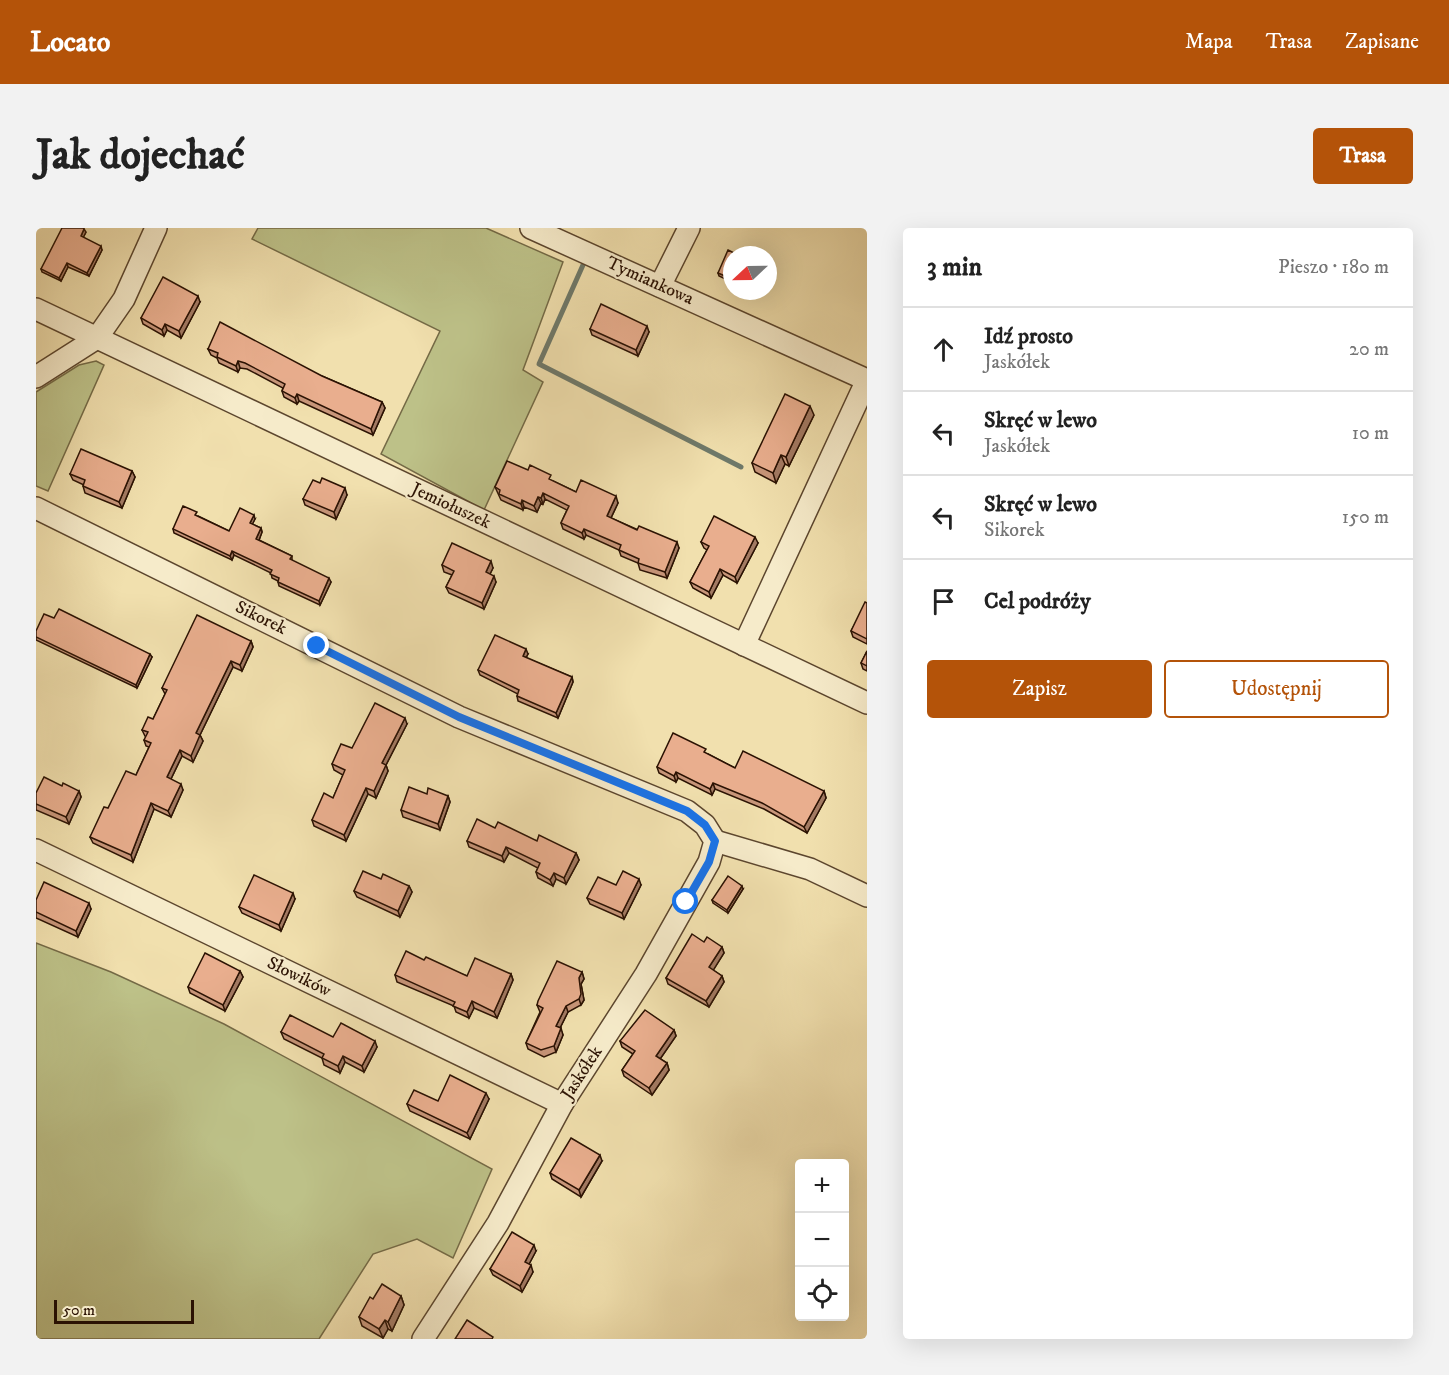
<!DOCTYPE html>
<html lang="pl">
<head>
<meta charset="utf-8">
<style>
	:root { --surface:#fff; --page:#f2f2f2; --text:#222; --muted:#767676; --line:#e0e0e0; --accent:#b45309 }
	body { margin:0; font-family:"IM FELL DW Pica",serif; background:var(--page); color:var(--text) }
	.controls { position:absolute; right:18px; bottom:18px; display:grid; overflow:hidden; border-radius:6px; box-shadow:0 6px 24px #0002 }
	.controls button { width:54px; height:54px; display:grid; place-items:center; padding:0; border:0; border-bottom:2px solid var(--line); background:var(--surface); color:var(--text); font:30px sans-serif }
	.compass { position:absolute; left:687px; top:18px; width:54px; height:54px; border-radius:50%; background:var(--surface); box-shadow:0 6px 24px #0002; rotate:248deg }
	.scale { position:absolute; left:18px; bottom:15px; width:140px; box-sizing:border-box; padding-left:6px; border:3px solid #2b1203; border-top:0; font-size:16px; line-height:21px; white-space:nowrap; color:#2b1203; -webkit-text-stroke:4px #f6ebca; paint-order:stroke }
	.stop { position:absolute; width:18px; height:18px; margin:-14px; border:4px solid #1a73e8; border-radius:50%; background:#fff }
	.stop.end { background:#1a73e8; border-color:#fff; box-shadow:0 2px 6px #0008 }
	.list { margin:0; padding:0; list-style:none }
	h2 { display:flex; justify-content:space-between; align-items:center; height:78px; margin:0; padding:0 24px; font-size:26px }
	h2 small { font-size:20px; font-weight:400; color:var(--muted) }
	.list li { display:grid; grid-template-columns:39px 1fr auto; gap:18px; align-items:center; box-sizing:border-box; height:84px; padding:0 24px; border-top:2px solid var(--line) }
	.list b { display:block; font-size:22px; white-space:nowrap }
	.list p { margin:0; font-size:20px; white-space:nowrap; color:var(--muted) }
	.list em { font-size:20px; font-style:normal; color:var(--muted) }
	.actions { display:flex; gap:12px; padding:18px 24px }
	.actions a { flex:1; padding:14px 0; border:2px solid var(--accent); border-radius:6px; text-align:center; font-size:21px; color:var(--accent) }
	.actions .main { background:var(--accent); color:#fff }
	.icon { flex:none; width:33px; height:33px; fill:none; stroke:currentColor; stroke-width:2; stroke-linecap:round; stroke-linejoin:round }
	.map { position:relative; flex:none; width:831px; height:1111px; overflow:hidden; border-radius:6px }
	header { display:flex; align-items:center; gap:36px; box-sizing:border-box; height:84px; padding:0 30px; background:var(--accent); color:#fff }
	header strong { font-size:28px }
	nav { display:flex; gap:33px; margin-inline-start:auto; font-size:21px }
	.intro { display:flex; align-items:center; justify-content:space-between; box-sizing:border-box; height:144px; padding:0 36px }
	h1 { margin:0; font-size:42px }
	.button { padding:15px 27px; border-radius:6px; background:var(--accent); color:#fff; font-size:21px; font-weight:700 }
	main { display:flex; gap:36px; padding:0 36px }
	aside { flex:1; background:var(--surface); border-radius:6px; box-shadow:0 6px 24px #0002 }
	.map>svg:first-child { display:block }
</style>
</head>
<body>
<header>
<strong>Locato</strong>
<nav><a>Mapa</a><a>Trasa</a><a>Zapisane</a></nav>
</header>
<div class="intro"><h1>Jak dojechać</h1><a class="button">Trasa</a></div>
<main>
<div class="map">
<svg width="831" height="1111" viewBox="0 0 831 1111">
	<rect width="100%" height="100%" fill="#f1e0ae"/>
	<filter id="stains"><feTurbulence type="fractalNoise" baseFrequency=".00333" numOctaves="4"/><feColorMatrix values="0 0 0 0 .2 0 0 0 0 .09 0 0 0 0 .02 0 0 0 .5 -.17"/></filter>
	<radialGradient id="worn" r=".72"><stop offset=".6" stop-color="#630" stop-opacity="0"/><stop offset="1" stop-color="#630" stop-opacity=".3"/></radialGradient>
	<!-- green -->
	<g fill="#bdc188" stroke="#746a46" stroke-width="1.5">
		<path d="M222 0H450L527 34 487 142 507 154 448 282 345 226 404 103 216 11Z"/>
		<path d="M60 133 68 137 12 263 0 258V164L43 137Z"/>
		<path d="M0 715 75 744 188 796 456 941 417 1030 381 1011 337 1026 283 1111H0Z"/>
	</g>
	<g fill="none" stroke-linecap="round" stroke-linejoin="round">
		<!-- stream -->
		<path stroke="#6e796a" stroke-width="5" d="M547 37 503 136 705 239"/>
		<!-- street casing -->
		<g stroke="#5c462e" stroke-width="24">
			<g id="street">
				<path d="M495 0 831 152"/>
				<path d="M624 58 653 0"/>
				<path d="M0 81 831 475"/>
				<path d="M0 149 61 110 88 71 120 0"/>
				<path d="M0 280 423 489 651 583 669 597 679 613 673 634 610 746 526 876 462 995 387 1111"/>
				<path d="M708 417 831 152"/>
				<path d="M679 613 774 641 831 668"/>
				<path d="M0 622 526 876"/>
			</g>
		</g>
		<!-- street -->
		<use href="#street" stroke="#f6ebca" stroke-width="21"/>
	</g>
	<!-- wall -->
	<g fill="#c8967a" stroke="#2b1203" stroke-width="1.5">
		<path d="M50 4 47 9 66 22 53 48 32 39 25 53 6 44 5 41Z"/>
		<path d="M696 27V54L683 48 682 45Z"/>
		<path d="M164 74 145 110 131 102 128 108 107 96 105 90Z"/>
		<path d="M554 101 613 104 602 128 556 107Z"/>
		<path d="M172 121 286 148 346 174 349 180 337 207 263 173 261 176 248 169 246 163 247 160 211 141 204 140 202 144 183 135 181 130 175 127Z"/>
		<path d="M778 187 753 238 749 236 740 255 719 244 716 235Z"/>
		<path d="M96 243 99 249 86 280 49 265 47 258 48 257 37 252 34 246Z"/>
		<path d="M517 253 540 264 582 275 575 290 643 320 631 350 604 342 602 335 585 328 583 322 550 307 548 311 527 301 525 295 531 282 509 271 507 276 505 275 501 284 488 279 487 282 465 272 459 259Z"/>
		<path d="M311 267 300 291 269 277 267 271Z"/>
		<path d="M162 288 193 303 219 291 216 296 225 300 226 304 223 312 256 328V333L295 354 284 377 243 358 242 354V353L236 350 235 345 198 327 196 332 138 305 137 301Z"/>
		<path d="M665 314 722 315 701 355 687 347 675 370 657 360 654 354 671 322 668 320Z"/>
		<path d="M406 337 457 340 454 346 460 354 448 381 413 365 410 359 416 347 408 344Z"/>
		<path d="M831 375V416L817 409 815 403Z"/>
		<path d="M18 390 116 429 101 460 0 412V403Z"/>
		<path d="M215 413 217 419 206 443 197 439 164 507 167 513 157 534 146 528 135 551 147 562 135 589 118 581 97 634 57 615 54 609 72 580 100 547 113 519 110 518 108 512 110 509 109 508 106 502 117 491 129 466 126 460Z"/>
		<path d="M831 423V443L827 441 825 435Z"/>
		<path d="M492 426 490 430 536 449 537 454 522 490 482 473 481 468 482 466 444 447 442 442Z"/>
		<path d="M371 496 350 537 352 543 340 570 332 566 310 613 278 598 276 592 297 570 307 547 298 542 296 536 316 520Z"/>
		<path d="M672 526 699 540 788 563 790 570 771 605 728 581 679 561 676 567 642 550 640 554 623 545 621 539Z"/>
		<path d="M43 563 45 569 33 596 0 582V565Z"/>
		<path d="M391 566 412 568 414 574 404 602 367 589 365 582Z"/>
		<path d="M459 600 540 625 543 632 530 656 520 651 517 658 502 650 500 644 502 640 473 625 468 634 433 619 431 613Z"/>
		<path d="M345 651 373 658 376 664 364 689 321 669 318 663Z"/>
		<path d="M580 657H605L588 691 554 676 551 670Z"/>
		<path d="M707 661 692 685 677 675 676 672Z"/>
		<path d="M259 671 245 703 206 685 203 679Z"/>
		<path d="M0 672 55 681 42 709 0 690Z"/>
		<path d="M668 714 686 719 688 725 677 742 686 748 688 754 673 779 632 756 630 750Z"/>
		<path d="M388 732 431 748 475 746 477 752 461 790 438 780 433 790 420 784 418 778 361 754 359 747Z"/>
		<path d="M204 743 207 749 189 783 154 765 152 759Z"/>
		<path d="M546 744 548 751 545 756 548 772 545 777 532 784 524 800 527 807 520 824 508 829 492 821 490 815 504 784 501 777Z"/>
		<path d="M638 802 640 808 624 831 631 835 633 842 616 867 588 848 586 842 597 826 586 819 584 813Z"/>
		<path d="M245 804 297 809 341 819 328 844 309 834 304 845 288 837 286 830 248 811Z"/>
		<path d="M453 871 434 911 374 883 371 876 402 873Z"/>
		<path d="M566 933 545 969 516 951 514 945Z"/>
		<path d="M500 1023 493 1036 497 1044 486 1064 457 1047 454 1041Z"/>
		<path d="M365 1068 368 1077 356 1103 352 1101 347 1110 326 1098 323 1089 337 1071Z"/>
	</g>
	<!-- shaded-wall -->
	<g fill="#a37a63" stroke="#2b1203" stroke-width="1.5">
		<path d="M48 1 50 4 46 12 45 8Z"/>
		<path d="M65 18 66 22 53 48 51 45Z"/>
		<path d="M31 35 32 39 25 53 23 50Z"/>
		<path d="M162 68 164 74 145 110 143 103Z"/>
		<path d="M129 96 131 102 128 108 126 102Z"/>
		<path d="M611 98 613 104 602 128 600 122Z"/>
		<path d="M202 133 204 140 202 144 200 138Z"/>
		<path d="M261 166 263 173 261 176 259 170Z"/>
		<path d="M346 174 349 180 337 207 335 201Z"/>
		<path d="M774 178 778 187 753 238 750 229Z"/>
		<path d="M745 227 749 236 740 255 737 245Z"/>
		<path d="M96 243 99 249 86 280 83 274Z"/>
		<path d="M309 260 311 267 300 291 298 284Z"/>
		<path d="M507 265 509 271 507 276 505 270Z"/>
		<path d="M580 268 582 275 573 294 571 288Z"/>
		<path d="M502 269 505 275 501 284 498 278Z"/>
		<path d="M486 272 488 279 487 282 485 276Z"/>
		<path d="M218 287 219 291 215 299 214 295Z"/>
		<path d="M225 300 226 304 222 315 220 311Z"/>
		<path d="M548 301 550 307 548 311 546 305Z"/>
		<path d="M719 309 722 315 701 355 699 349Z"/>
		<path d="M641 314 643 320 631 350 629 344Z"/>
		<path d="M196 323 198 327 196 332 194 328Z"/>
		<path d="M455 333 457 340 452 350 450 344Z"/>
		<path d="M684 341 687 347 675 370 673 364Z"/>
		<path d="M458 348 460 354 448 381 446 375Z"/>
		<path d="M293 350 295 354 284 377 283 373Z"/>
		<path d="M215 413 217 419 206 443 204 437Z"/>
		<path d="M490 421 492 426 488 433 487 428Z"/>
		<path d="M114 426 116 429 101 460 100 457Z"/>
		<path d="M195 433 197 439 164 507 167 513 157 534 155 528 160 505Z"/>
		<path d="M536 449 537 454 522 490 520 485Z"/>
		<path d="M369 490 371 496 350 537 352 543 340 570 338 563 346 535Z"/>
		<path d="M144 522 146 528 133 555 131 549Z"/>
		<path d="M640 544 642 550 640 554 638 548Z"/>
		<path d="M677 555 679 561 676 567 674 561Z"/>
		<path d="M145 556 147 562 135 589 132 583Z"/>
		<path d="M330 560 332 566 310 613 308 607Z"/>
		<path d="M43 563 45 569 33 596 30 589Z"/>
		<path d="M788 563 790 570 771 605 768 599Z"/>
		<path d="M412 568 414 574 404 602 402 596Z"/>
		<path d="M115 575 118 581 97 634 95 627Z"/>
		<path d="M470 619 473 625 468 634 466 628Z"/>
		<path d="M540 625 543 632 530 656 528 650Z"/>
		<path d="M518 645 520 651 517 658 514 652Z"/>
		<path d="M603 651 605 657 588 691 586 685Z"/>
		<path d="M373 658 376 664 364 689 362 683Z"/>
		<path d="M706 658 707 661 692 685 691 682Z"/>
		<path d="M257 665 259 671 245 703 243 697Z"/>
		<path d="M53 675 55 681 42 709 40 703Z"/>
		<path d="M686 719 688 725 675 746 673 739Z"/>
		<path d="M204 743 207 749 189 783 187 777Z"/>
		<path d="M546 744 548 751 545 756 548 772 545 777 543 771V750Z"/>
		<path d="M475 746 477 752 461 790 458 784Z"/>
		<path d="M686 748 688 754 673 779 670 773Z"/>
		<path d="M436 773 438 780 433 790 431 784Z"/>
		<path d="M530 778 532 784 522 804 520 798Z"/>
		<path d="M525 800 527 807 520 824 518 818Z"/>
		<path d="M638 802 640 808 622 834 620 828Z"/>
		<path d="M339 813 341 819 328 844 326 838Z"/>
		<path d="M307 828 309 834 304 845 302 838Z"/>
		<path d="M631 835 633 842 616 867 613 860Z"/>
		<path d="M450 865 453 871 434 911 431 905Z"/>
		<path d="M564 927 566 933 545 969 543 962Z"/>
		<path d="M498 1017 500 1023 491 1040 489 1034Z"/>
		<path d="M495 1037 497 1044 486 1064 484 1058Z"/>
		<path d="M365 1068 368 1077 356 1103 352 1094Z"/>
		<path d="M349 1092 352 1101 347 1110 343 1101Z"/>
	</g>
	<!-- building -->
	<g fill="#e9ae8e" stroke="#2b1203" stroke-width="1.5">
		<path d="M26 0H47L48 1 45 8 65 18 51 45 31 35 23 50 5 41Z"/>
		<path d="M692 22 702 27H696V51L682 45Z"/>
		<path d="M127 49 162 68 143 103 129 96 126 102 105 90Z"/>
		<path d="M565 76 611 98 600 122 554 101Z"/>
		<path d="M184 94 286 148 346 174 335 201 261 166 259 170 246 163 249 156 209 135 202 133 200 138 181 129 182 125 172 121Z"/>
		<path d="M749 166 774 178 750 229 745 227 737 245 716 235Z"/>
		<path d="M45 221 96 243 83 274 47 258 49 252 34 246Z"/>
		<path d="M471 233 492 242 494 237 515 247 513 251 540 264 545 252 580 268 571 288 601 302 603 298 641 314 629 344 602 335 603 331 583 322 585 317 548 301 546 305 525 295 533 278 507 265 505 270 502 269 498 278 486 272 485 276 463 266 464 262 459 259Z"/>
		<path d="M286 250 309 260 298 284 267 271 277 252 284 255Z"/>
		<path d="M147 278 161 284 159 287 193 303 204 280 218 287 214 295 225 300 220 311 256 328 254 331 293 350 283 373 242 354 243 350 234 346 236 342 196 323 194 328 137 301Z"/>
		<path d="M678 288 719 309 699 349 684 341 673 364 654 354 673 318 665 314Z"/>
		<path d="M416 315 455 333 450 344 458 348 446 375 410 359 418 343 406 337Z"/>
		<path d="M829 374 831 375V411L815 403Z"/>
		<path d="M23 381 114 426 100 457 0 409V403L8 386 18 390Z"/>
		<path d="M161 387 215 413 204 437 195 433 160 505 164 507 155 528 144 522 131 549 145 556 132 583 115 575 95 627 54 609 68 579 72 580 90 543 100 547 115 515 108 512 112 504 106 502 112 489 117 491 131 462 126 460Z"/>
		<path d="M459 407 490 421 487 428 536 449 520 485 481 468 483 462 442 442Z"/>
		<path d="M831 423V438L825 435Z"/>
		<path d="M339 475 369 490 346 535 350 537 338 563 330 560 308 607 276 592 288 565 297 570 309 542 296 536 305 516 316 520Z"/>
		<path d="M637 505 670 521 668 524 699 540 707 523 788 563 768 599 726 575 677 555 674 561 640 544 638 548 621 539Z"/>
		<path d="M8 549 26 558 27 555 43 563 30 589 0 576V565Z"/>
		<path d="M373 559 391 566 392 560 412 568 402 596 365 582Z"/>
		<path d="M441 591 459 600 462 594 501 613 503 607 540 625 528 650 518 645 514 652 500 644 504 635 470 619 466 628 431 613Z"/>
		<path d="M327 643 345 651 347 646 373 658 362 683 318 663Z"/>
		<path d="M587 643 603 651 586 685 551 670 562 649 580 657Z"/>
		<path d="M218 647 257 665 243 697 203 679Z"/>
		<path d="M692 648 706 658 691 682 676 672Z"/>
		<path d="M8 654 53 675 40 703 0 684V672Z"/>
		<path d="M656 706 668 714 671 709 686 719 673 739 686 748 670 773 630 750Z"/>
		<path d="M370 723 388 732 390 729 431 748 439 730 475 746 458 784 436 773 431 784 417 778 419 774 359 747Z"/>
		<path d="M169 725 204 743 187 777 152 759Z"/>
		<path d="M521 733 546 744 543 750 545 766 543 771 530 778 520 798 525 800 518 818 505 822 490 815 507 780 501 777 502 773Z"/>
		<path d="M609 782 638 802 620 828 631 835 613 860 586 842 599 823 584 813Z"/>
		<path d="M254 787 297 809 305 795 339 813 326 838 307 828 302 838 286 830 288 826 245 804Z"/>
		<path d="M414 847 450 865 431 905 371 876 378 862 402 873Z"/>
		<path d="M535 910 564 927 543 962 514 945Z"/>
		<path d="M476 1004 498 1017 489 1034 495 1037 484 1058 454 1041Z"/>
		<path d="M346 1056 365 1068 352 1094 349 1092 343 1101 323 1089 334 1069 337 1071Z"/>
		<path d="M431 1092 457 1109 456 1111H419Z"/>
	</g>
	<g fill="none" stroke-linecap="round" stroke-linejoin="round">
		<!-- route -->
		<path stroke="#1a73e8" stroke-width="8" d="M281 418 423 489 651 583 669 597 679 613 673 634 650 674"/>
	</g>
	<g text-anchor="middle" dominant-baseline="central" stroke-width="4.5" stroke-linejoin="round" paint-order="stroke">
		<!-- street labels -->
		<g font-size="18" fill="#2b1203" stroke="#f6ebca">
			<text transform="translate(614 53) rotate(24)">Tymiankowa</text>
			<text transform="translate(415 278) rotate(25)">Jemiołuszek</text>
			<text transform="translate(225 390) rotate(26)">Sikorek</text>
			<text transform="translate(263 749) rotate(26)">Słowików</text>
			<text transform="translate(546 845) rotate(-57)">Jaskółek</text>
		</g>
	</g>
	<rect width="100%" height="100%" filter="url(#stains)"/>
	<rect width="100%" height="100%" fill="url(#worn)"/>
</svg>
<div class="controls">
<button>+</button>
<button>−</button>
<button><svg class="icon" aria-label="locate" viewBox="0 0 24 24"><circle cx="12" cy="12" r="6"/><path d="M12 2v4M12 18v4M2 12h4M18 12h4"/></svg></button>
</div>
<svg class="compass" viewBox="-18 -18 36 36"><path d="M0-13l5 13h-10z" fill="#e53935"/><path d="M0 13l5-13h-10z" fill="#767676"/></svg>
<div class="scale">50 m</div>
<div class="stop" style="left:650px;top:674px"></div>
<div class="stop end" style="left:281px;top:418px"></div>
</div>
<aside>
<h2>3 min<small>Pieszo · 180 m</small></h2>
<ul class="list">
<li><svg class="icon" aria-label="ahead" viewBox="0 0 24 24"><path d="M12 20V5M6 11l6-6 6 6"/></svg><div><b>Idź prosto</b><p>Jaskółek</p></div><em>20 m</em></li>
<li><svg class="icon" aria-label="left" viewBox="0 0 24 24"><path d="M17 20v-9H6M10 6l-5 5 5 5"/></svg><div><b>Skręć w lewo</b><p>Jaskółek</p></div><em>10 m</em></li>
<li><svg class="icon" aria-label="left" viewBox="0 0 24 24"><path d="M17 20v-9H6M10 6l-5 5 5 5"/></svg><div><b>Skręć w lewo</b><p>Sikorek</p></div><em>150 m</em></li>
<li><svg class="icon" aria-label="arrive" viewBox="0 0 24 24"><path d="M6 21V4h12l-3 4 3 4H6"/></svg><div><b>Cel podróży</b></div></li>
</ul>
<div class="actions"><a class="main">Zapisz</a><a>Udostępnij</a></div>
</aside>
</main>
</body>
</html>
